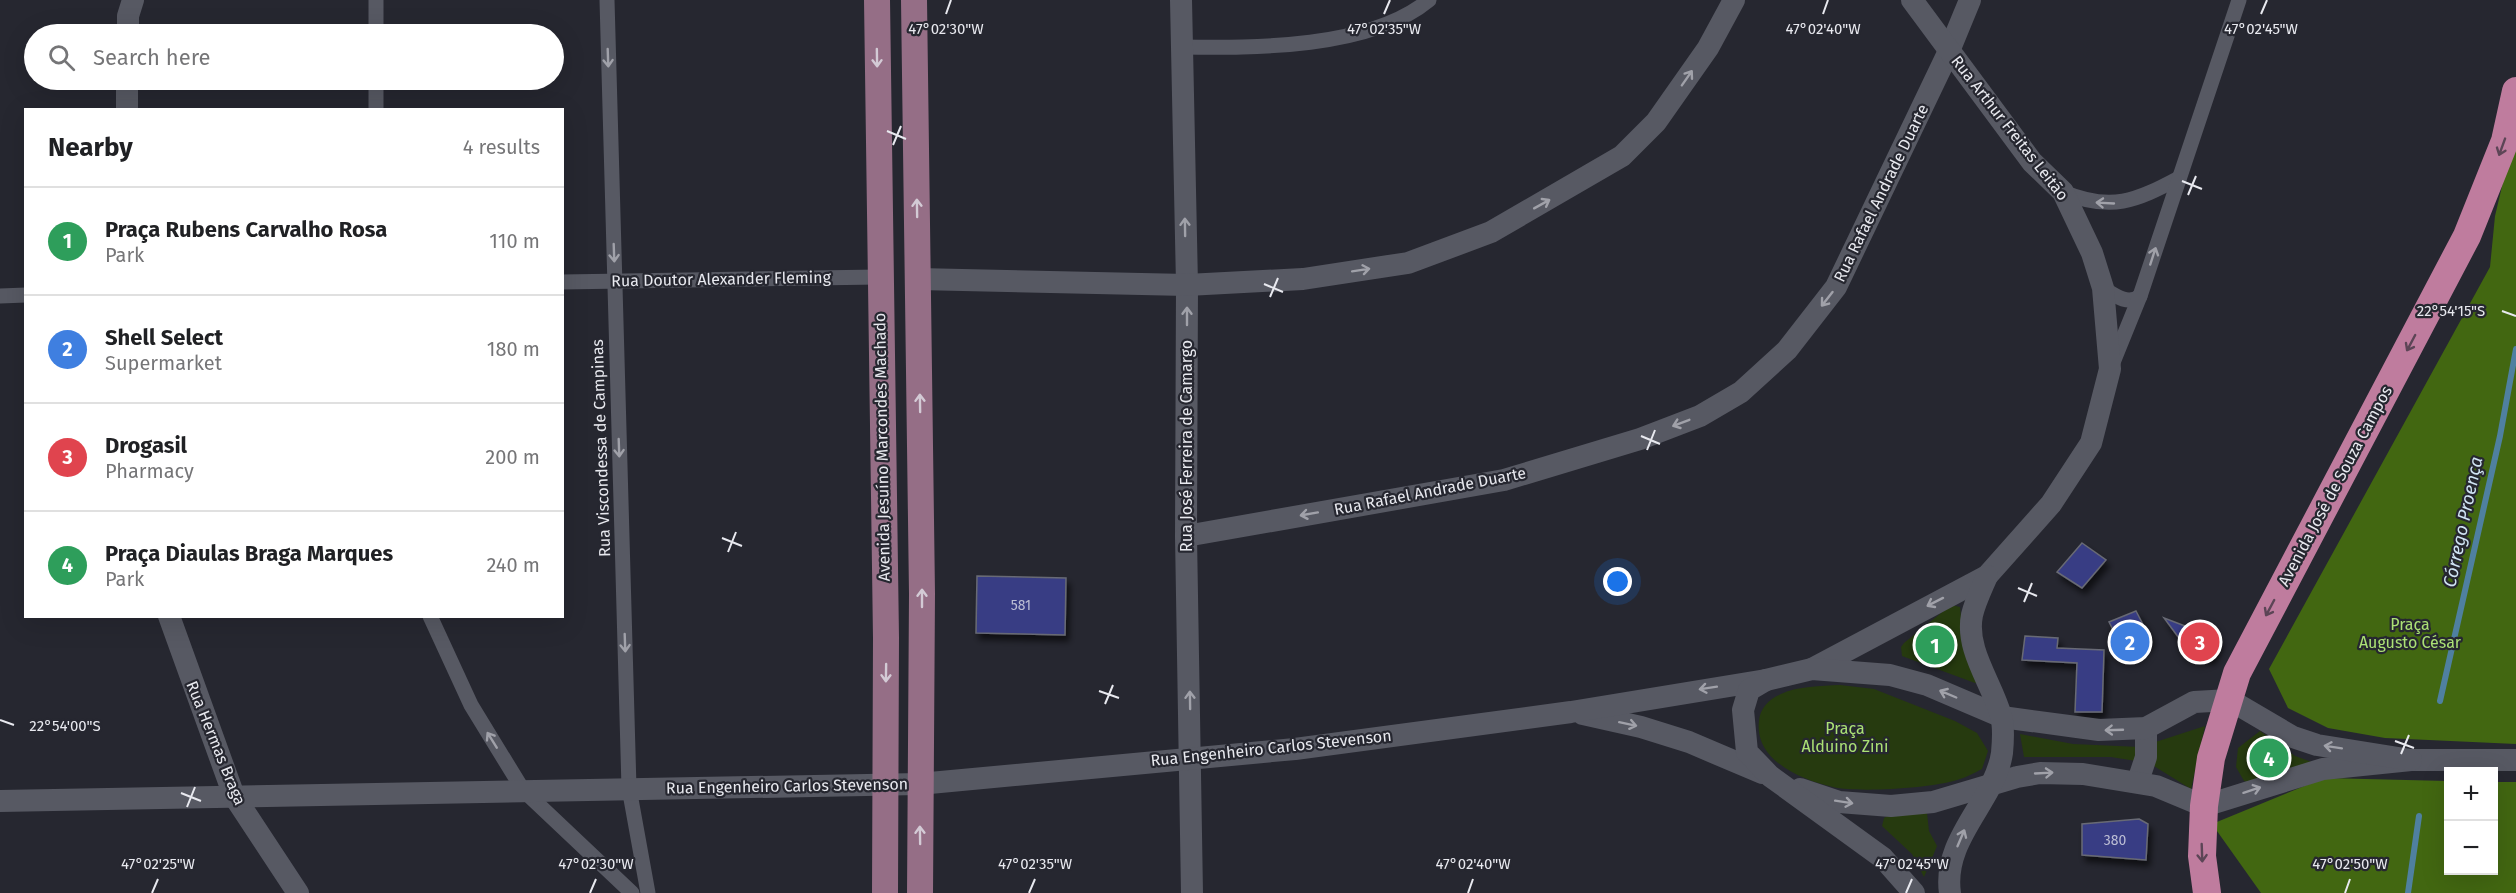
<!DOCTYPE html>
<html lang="en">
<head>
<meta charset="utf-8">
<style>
	:root { --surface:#fff; --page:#f6f6f6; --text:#202124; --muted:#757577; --line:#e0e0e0; --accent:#6e652d }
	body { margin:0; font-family:"Fira Sans",sans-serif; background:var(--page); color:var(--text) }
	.controls { position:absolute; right:18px; bottom:18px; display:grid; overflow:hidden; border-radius:0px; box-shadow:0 6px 24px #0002 }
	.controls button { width:54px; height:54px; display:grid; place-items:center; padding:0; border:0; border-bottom:2px solid var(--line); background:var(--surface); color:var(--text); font:30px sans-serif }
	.you { position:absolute; left:1618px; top:582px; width:21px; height:21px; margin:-15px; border:4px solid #fff; border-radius:50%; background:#1a73e8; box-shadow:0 0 0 9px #1a73e833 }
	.badge { display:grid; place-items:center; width:39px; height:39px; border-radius:50%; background:var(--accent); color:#fff; font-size:20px; font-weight:700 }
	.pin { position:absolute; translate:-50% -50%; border:3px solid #fff; box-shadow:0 2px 6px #0006 }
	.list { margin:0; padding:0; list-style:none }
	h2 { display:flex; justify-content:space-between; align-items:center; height:78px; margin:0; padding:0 24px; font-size:26px }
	h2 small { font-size:20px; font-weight:400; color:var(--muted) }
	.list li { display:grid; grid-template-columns:39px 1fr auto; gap:18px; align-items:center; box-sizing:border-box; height:108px; padding:0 24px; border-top:2px solid var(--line) }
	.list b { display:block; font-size:22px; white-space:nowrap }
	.list p { margin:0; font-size:20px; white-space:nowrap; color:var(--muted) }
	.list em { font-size:20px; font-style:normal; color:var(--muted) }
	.icon { flex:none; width:33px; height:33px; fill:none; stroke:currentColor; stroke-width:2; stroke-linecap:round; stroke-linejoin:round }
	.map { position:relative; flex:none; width:2516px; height:893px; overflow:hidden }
	.search { position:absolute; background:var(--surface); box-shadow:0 6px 24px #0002; left:24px; top:24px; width:540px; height:66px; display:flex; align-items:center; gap:15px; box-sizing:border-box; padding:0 21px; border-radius:33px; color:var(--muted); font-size:22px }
	.panel { position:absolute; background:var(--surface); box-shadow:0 6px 24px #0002; left:24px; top:108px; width:540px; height:510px; border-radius:0px }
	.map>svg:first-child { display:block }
</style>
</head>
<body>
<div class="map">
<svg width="2516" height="893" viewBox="0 0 2516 893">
	<defs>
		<filter id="shadow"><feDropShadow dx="3.5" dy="6" stdDeviation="3" flood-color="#0009"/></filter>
	</defs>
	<rect width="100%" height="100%" fill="#262730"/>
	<!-- green -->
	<g fill="#263a0f">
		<path d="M1951 605 1960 607 1963 637 1984 681 1975 683 1902 656 1901 647 1904 643Z"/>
		<path d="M1840 685 1874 689 1955 721 1977 733 1988 751 1982 769C1974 773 1965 778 1957 780 1932 788 1858 793 1833 787 1801 780 1754 760 1759 721 1760 708 1769 699 1781 694 1798 686 1821 686 1840 685Z"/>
		<path d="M2205 726 2191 789 2149 763 2111 757H2024L2020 734 2073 744 2140 747Z"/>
		<path d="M2260 731 2295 756 2312 762 2253 784 2244 781 2236 767 2238 748Z"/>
		<path d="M1892 813H1927L1929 831 1937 846 1924 877 1912 854 1882 826 1884 818Z"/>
	</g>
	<!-- forest -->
	<g fill="#426711">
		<path d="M2516 127V744L2385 738 2328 728 2288 708 2269 669 2490 267 2495 216Z"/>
		<path d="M2324 778 2448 781V870H2494V782H2516V893H2261L2212 824Z"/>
	</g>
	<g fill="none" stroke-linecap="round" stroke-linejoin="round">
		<!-- stream -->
		<g stroke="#4f80a0" stroke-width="6">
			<path d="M2440 701 2500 436 2516 349"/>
			<path d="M2408 893 2419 816"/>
		</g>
	</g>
	<!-- building -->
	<g fill="#383c84" stroke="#686a74" stroke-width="1.5" filter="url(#shadow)">
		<path d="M2082 543 2106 560 2082 588 2057 572Z"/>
		<path d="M977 576 1066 578 1065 635 976 633Z"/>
		<path d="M2136 611 2151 640 2124 651 2109 622Z"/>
		<path d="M2164 618 2219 639 2211 658 2188 650Z"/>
		<path d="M2025 636 2058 638 2057 648 2104 650 2102 712H2075L2077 663 2022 660Z"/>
		<path d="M2139 819 2148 824 2146 860 2082 855V824Z"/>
	</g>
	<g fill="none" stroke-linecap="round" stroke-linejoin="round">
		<!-- street -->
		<g stroke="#575963" stroke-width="15">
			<path d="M376 0V34"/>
			<path d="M607 0 629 788 648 893"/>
			<path d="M1181 47C1254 48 1370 49 1429 0"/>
			<path d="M376 80V110"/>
			<path d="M2063 192C2111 212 2136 201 2179 178"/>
			<path d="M562 282 879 277"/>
			<path d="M2103 288C2114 295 2128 306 2140 296"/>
			<path d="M0 296 26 295"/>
			<path d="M2112 365 2140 296 2239 0"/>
			<path d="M430 616 471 705 523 790 632 893"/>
		</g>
		<!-- secondary -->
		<g stroke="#575963" stroke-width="22">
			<path d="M1181 0 1187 285 1186 536 1192 893"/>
			<path d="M128 34V16L133 0"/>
			<path d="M127 110V80"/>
			<path d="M918 279 1187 285 1303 279 1408 263 1491 232 1622 156 1656 122 1708 48 1734 0"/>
			<path d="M1186 536 1504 480 1640 439 1700 416 1741 392 1787 350 1836 287 1949 51 1970 0"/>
			<path d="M169 616 234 796 298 893"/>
			<path d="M1812 669 1987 576 2051 504 2091 443 2110 369 2103 288 2092 253 2063 192 2032 162 1912 0"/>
			<path d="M1583 714 1641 727 1689 742 1762 773"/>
			<path d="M2138 781 2146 757V728"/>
			<path d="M1800 789 1839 802 1891 806 1933 802 2017 777 2040 773 2083 774 2156 786 2204 806 2323 769 2411 760H2516"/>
			<path d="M0 801 919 784 1295 749 1571 712 1766 680"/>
			<path d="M1914 893 1883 858 1770 776 1747 752 1743 710 1749 690 1766 680 1812 669 1890 675 1927 685 2002 717 2099 730 2146 728 2194 702 2230 700 2293 737 2317 745 2411 760"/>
			<path d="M1950 893C1942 838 1995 801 2002 753 2003 742 2004 726 2001 716 1992 683 1965 650 1972 615 1975 602 1982 588 1987 576"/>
		</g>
		<!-- primary -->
		<g stroke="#956e86" stroke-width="26">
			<path d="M877 0 886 638 885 893"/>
			<path d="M914 0 922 594 920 893"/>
		</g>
		<!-- highway -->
		<path stroke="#bf7c9e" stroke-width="28" d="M2207 893 2202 856 2204 806 2211 758 2237 673 2467 236 2505 141 2516 91"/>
	</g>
	<!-- one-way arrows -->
	<defs><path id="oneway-shaft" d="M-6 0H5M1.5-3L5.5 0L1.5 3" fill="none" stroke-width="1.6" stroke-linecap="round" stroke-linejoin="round" transform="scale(1.5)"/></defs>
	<g stroke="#a0a1a9">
		<use href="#oneway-shaft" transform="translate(608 58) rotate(88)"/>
		<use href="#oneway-shaft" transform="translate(1687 78) rotate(-55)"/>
		<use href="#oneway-shaft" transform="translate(2105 203) rotate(-177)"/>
		<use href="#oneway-shaft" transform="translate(1542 204) rotate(-29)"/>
		<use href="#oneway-shaft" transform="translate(1185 227) rotate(-91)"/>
		<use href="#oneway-shaft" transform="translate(614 253) rotate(88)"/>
		<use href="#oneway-shaft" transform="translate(2153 256) rotate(-72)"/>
		<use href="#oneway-shaft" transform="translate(1361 270) rotate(-9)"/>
		<use href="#oneway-shaft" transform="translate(1827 299) rotate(128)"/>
		<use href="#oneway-shaft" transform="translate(1187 316) rotate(-90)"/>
		<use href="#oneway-shaft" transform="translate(1681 423) rotate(159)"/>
		<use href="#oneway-shaft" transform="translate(619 448) rotate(88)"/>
		<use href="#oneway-shaft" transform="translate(1309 514) rotate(170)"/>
		<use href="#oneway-shaft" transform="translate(1935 602) rotate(153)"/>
		<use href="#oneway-shaft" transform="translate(625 643) rotate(88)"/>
		<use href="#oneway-shaft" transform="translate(1708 688) rotate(171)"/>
		<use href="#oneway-shaft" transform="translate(1948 694) rotate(-157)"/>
		<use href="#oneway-shaft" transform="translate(1190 700) rotate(-91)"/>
		<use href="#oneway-shaft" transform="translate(1628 724) rotate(12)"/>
		<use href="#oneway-shaft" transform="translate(2114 730) rotate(178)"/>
		<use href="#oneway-shaft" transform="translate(492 740) rotate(-122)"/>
		<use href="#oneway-shaft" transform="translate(2333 747) rotate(-171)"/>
		<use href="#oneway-shaft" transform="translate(2044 773) rotate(-3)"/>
		<use href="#oneway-shaft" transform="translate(2252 790) rotate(-18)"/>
		<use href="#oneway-shaft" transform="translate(1844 802) rotate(9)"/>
		<use href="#oneway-shaft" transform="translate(1961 838) rotate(-67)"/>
	</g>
	<g stroke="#d3cad5">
		<use href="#oneway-shaft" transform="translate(877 58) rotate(89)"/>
		<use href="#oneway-shaft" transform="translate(917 208) rotate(-91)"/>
		<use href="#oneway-shaft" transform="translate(920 403) rotate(-91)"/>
		<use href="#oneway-shaft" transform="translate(922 598) rotate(-90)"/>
		<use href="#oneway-shaft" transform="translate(886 673) rotate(91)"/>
		<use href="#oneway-shaft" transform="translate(920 835) rotate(-91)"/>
	</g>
	<g stroke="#5c4556">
		<use href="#oneway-shaft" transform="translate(2502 147) rotate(110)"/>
		<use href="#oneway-shaft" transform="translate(2411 343) rotate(118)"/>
		<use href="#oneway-shaft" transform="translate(2270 608) rotate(118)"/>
		<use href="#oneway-shaft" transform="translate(2202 853) rotate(88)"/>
	</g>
	<!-- ticks -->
	<path fill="none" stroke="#e8e9ef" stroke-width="2" d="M946 14 951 0M1384 14 1390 0M1823 14 1828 0M2261 14 2267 0M887 131 906 139M893 145 901 126M2182 181 2202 189M2188 195 2196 176M1264 284 1283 292M1270 297 1278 278M2502 311 2516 316M1641 436 1660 444M1647 450 1655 430M722 538 742 546M728 552 736 532M2018 588 2037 596M2024 602 2032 583M1099 691 1119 698M1105 704 1113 685M0 720 14 725M2395 741 2414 748M2401 754 2409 735M181 793 201 801M187 807 195 787M152 893 158 879M590 893 596 879M1029 893 1035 879M1468 893 1473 879M1906 893 1912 879M2345 893 2350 879"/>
	<g text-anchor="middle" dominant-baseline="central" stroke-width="4.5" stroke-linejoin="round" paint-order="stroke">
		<!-- number labels -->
		<g font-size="14" fill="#bcbed4">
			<text x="1021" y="605">581</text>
			<text x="2115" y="840">380</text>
		</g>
		<!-- street labels -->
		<g font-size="16" fill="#e8e9ef" stroke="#262730">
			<text transform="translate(2010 128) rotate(52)">Rua Arthur Freitas Leitão</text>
			<text transform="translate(1881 193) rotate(-64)">Rua Rafael Andrade Duarte</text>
			<text transform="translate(721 279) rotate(-1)">Rua Doutor Alexander Fleming</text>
			<text transform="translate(1186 446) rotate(-90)">Rua José Ferreira de Camargo</text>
			<text transform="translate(882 447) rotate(-91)">Avenida Jesuíno Marcondes Machado</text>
			<text transform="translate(601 448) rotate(-92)">Rua Viscondessa de Campinas</text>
			<text transform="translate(2335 486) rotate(-62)">Avenida José de Souza Campos</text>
			<text transform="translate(1430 491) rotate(-11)">Rua Rafael Andrade Duarte</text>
			<text transform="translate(216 743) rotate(68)">Rua Hermas Braga</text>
			<text transform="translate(1271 748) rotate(-6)">Rua Engenheiro Carlos Stevenson</text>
			<text transform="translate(787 786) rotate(-1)">Rua Engenheiro Carlos Stevenson</text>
		</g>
		<!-- park labels -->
		<g font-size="16" fill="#abe175" stroke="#262730">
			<text x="2410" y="624">Praça<tspan x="2410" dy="18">Augusto César</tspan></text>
			<text x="1845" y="728">Praça<tspan x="1845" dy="18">Alduino Zini</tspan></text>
		</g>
		<!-- water labels -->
		<g font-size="18" font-style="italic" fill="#d0e4f3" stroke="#262730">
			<text transform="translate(2463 522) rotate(-78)">Córrego Proença</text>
		</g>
	</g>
	<g font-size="15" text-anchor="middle" fill="#e8e9ef" stroke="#262730" stroke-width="4.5" stroke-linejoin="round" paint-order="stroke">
		<text x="946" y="34">47°02'30"W</text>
		<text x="1384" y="34">47°02'35"W</text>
		<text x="1823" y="34">47°02'40"W</text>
		<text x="2261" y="34">47°02'45"W</text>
		<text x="2451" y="316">22°54'15"S</text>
		<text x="65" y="731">22°54'00"S</text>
		<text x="158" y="869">47°02'25"W</text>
		<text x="596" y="869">47°02'30"W</text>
		<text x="1035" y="869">47°02'35"W</text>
		<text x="1473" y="869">47°02'40"W</text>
		<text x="1912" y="869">47°02'45"W</text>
		<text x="2350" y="869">47°02'50"W</text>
	</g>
</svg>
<div class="controls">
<button>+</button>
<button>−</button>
</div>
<div class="you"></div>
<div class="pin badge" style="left:1935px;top:645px;background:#2e9e5b">1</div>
<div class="pin badge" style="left:2130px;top:642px;background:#3f7fe0">2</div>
<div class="pin badge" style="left:2200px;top:642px;background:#e0444e">3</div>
<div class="pin badge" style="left:2269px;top:758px;background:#2e9e5b">4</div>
<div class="search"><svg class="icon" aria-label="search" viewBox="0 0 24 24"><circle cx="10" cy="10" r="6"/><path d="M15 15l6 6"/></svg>Search here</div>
<section class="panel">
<h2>Nearby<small>4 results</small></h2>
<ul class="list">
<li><span class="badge" style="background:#2e9e5b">1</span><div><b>Praça Rubens Carvalho Rosa</b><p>Park</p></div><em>110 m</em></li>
<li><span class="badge" style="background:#3f7fe0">2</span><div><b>Shell Select</b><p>Supermarket</p></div><em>180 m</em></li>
<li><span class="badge" style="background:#e0444e">3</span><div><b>Drogasil</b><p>Pharmacy</p></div><em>200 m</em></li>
<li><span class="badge" style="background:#2e9e5b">4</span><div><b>Praça Diaulas Braga Marques</b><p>Park</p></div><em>240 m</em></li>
</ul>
</section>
</div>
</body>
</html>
